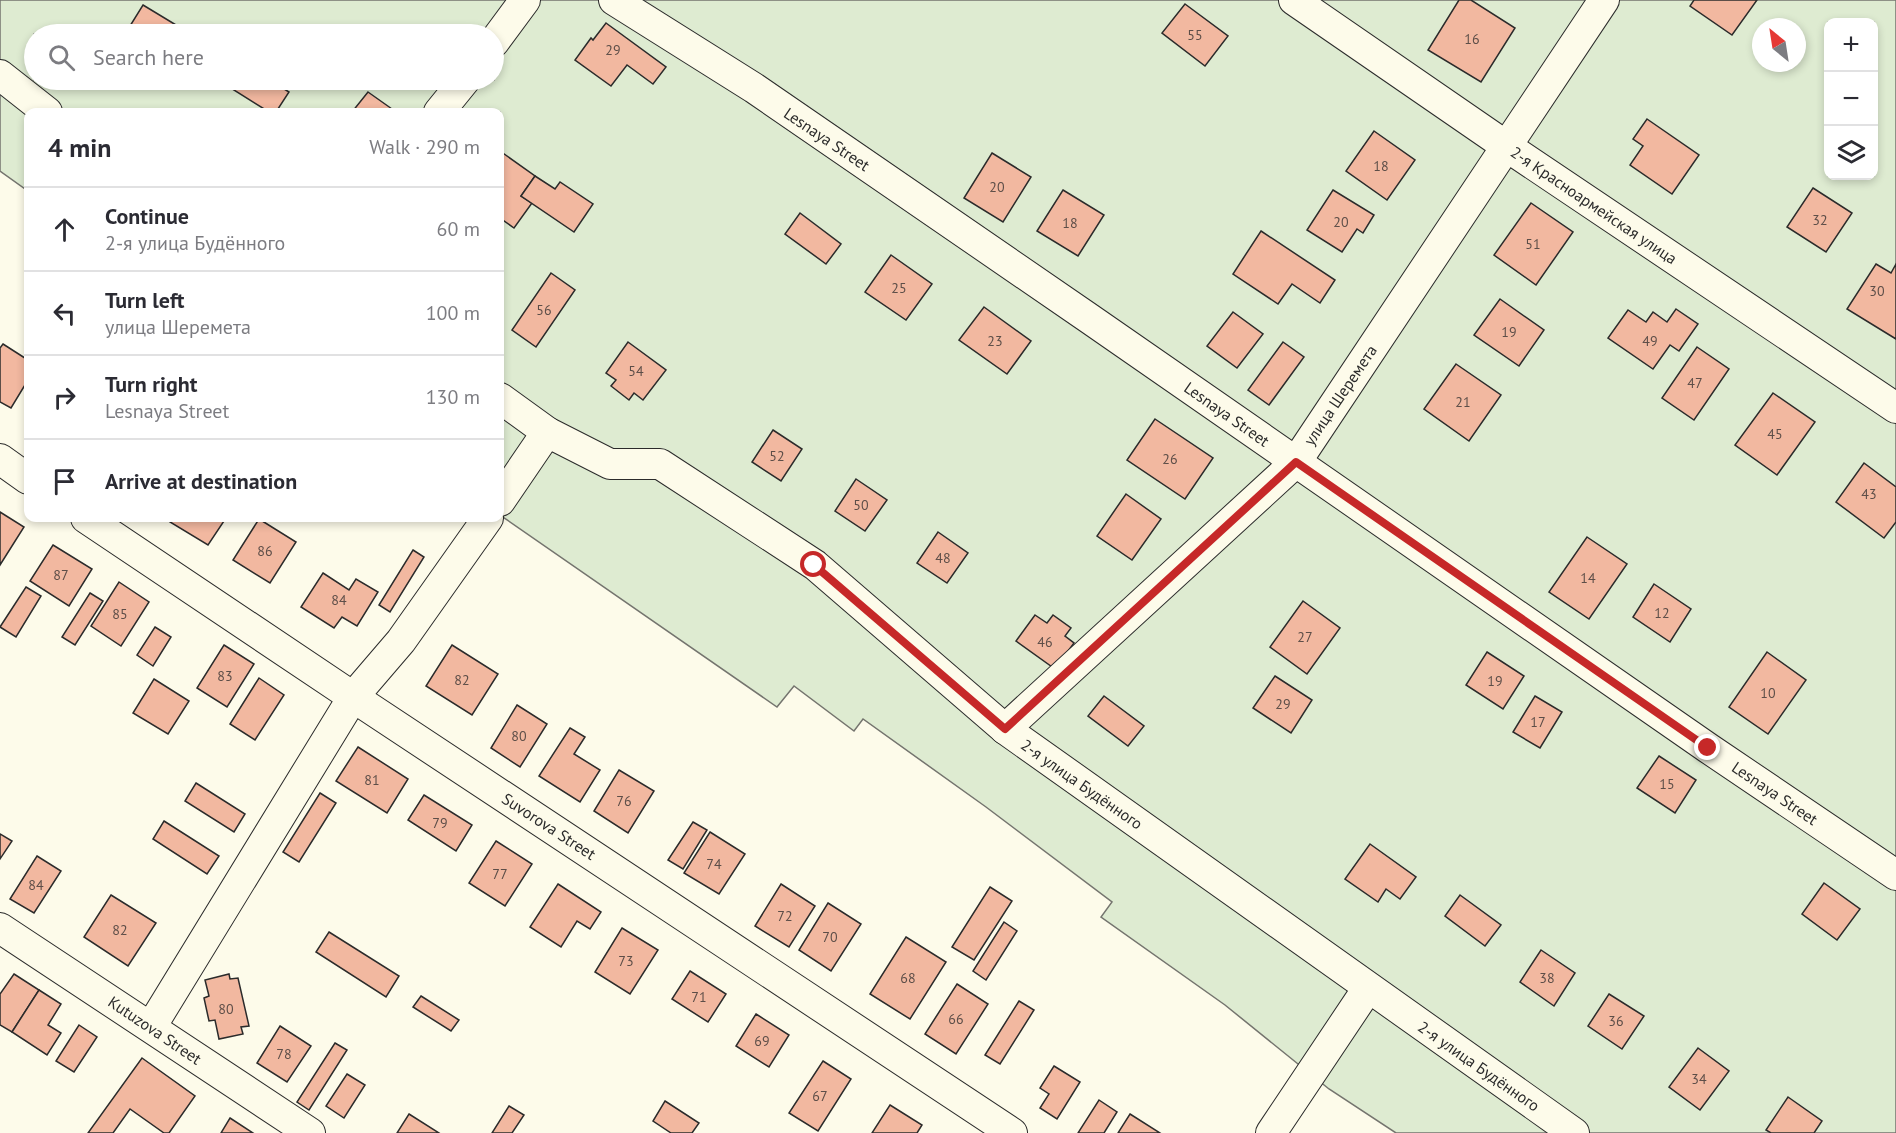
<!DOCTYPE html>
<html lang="en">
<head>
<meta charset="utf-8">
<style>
	:root { --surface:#fff; --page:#f7f7f7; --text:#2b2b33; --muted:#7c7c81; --line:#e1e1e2 }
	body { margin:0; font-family:"PT Sans",sans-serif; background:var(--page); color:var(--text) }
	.controls { position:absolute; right:18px; top:18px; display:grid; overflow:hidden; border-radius:12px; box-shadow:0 3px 9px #0003 }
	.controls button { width:54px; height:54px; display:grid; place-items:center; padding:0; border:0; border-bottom:2px solid var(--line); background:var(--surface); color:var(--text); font:30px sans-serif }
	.compass { position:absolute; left:1752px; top:18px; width:54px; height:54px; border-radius:50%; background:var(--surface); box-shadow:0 3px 9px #0003; rotate:330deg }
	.stop { position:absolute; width:18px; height:18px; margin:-14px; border:4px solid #c62828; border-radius:50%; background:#fff }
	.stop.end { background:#c62828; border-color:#fff; box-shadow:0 2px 6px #0008 }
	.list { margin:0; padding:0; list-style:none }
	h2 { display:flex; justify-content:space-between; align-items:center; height:78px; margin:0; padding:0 24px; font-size:26px }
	h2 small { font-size:20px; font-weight:400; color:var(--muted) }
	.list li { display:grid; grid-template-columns:39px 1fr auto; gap:18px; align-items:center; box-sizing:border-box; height:84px; padding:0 24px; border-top:2px solid var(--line) }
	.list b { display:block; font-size:22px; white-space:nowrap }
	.list p { margin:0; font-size:20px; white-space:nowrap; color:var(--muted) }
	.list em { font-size:20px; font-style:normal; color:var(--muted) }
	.icon { flex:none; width:33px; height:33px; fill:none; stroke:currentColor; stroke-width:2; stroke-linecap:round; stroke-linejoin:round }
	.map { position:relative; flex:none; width:1896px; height:1133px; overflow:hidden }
	.search { position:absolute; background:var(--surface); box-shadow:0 3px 9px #0003; left:24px; top:24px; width:480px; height:66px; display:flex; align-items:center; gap:15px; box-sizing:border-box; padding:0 21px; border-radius:33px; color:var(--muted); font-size:22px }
	.panel { position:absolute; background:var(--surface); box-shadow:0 3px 9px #0003; left:24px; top:108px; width:480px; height:414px; border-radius:12px }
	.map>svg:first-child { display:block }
</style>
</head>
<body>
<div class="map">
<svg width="1896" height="1133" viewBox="0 0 1896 1133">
	<rect width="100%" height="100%" fill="#fdfbea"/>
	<!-- green -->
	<path fill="#deebd1" stroke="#74746e" stroke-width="1.5" fill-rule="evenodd" d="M0 0H1896V1133H1396L1329 1089 1225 1005 1101 917 1112 902 986 807 863 719 854 731 794 686 777 707 500 515V112H28V191L0 171ZM1828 22H1874V176H1828ZM1761 27H1797V63H1761ZM34 34H494V80H34Z"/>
	<!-- building -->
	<g fill="#f2b8a0" stroke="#2b2b2b" stroke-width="1.5">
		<path d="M1459 0H1471L1515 28 1481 82 1428 50Z"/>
		<path d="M1694 0H1757L1732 35 1690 6Z"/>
		<path d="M1185 4 1228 36 1205 66 1162 33Z"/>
		<path d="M143 5 191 34H125Z"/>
		<path d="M606 23 666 67 653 84 627 65 611 86 575 60 591 38 593 40Z"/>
		<path d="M218 80H270L289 92 276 112H269Z"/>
		<path d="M368 92 392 109 389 112H352Z"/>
		<path d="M1647 119 1699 155 1672 194 1630 165 1643 146 1633 139Z"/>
		<path d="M1374 131 1415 160 1387 200 1346 171Z"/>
		<path d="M500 151 535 176 521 196 532 203 514 228 500 218Z"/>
		<path d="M992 153 1031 177 1003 222 964 198Z"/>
		<path d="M535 176 555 189 560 182 593 204 574 232 521 196Z"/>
		<path d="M1813 188 1852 213 1826 252 1787 227Z"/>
		<path d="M1063 190 1104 215 1078 256 1037 231Z"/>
		<path d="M1333 190 1374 215 1363 233 1357 229 1342 252 1307 230Z"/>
		<path d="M1531 203 1573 232 1536 285 1494 255Z"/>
		<path d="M800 213 841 244 826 264 785 234Z"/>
		<path d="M1261 231 1335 280 1320 303 1292 284 1278 304 1233 274Z"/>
		<path d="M891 255 932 284 906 320 865 292Z"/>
		<path d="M1876 264 1891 273 1896 264V339L1847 309Z"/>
		<path d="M551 273 575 290 536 347 512 330Z"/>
		<path d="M1500 299 1544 330 1519 366 1474 335Z"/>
		<path d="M984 307 1031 341 1007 374 959 340Z"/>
		<path d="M1676 309 1698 324 1679 351 1670 345 1653 369 1608 338 1628 310 1646 322 1653 312 1667 322Z"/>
		<path d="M1233 312 1263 334 1237 368 1207 346Z"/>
		<path d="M628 342 666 370 643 400 634 393 629 400 611 386 616 380 606 373Z"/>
		<path d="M1283 342 1304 357 1269 405 1248 390Z"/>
		<path d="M3 344 28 360V380L11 408 0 402V348Z"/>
		<path d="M1697 347 1729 369 1694 420 1662 398Z"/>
		<path d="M1456 364 1501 395 1469 441 1424 409Z"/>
		<path d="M1773 393 1815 422 1777 475 1735 445Z"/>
		<path d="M1155 419 1213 458 1185 499 1127 460Z"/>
		<path d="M773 430 802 449 781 481 752 462Z"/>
		<path d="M1864 463 1896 487V522L1884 538 1836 502Z"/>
		<path d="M856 479 887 500 865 531 835 511Z"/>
		<path d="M1126 494 1161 519 1132 560 1097 536Z"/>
		<path d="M0 512 24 527 0 565Z"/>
		<path d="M172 518H226L208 545 170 522Z"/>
		<path d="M259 519 296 542 270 583 233 560Z"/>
		<path d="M938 532 968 553 947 583 917 563Z"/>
		<path d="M1587 537 1627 564 1589 619 1549 592Z"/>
		<path d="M53 545 92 569 69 606 30 581Z"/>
		<path d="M413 550 424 557 390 612 379 605Z"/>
		<path d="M323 573 349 590 356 579 378 592 357 626 342 617 334 628 301 607Z"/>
		<path d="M119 582 149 602 121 646 91 626Z"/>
		<path d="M1654 584 1691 609 1670 642 1633 617Z"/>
		<path d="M26 587 41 596 16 637 0 627Z"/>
		<path d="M90 593 103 601 75 645 62 637Z"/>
		<path d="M1303 601 1340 628 1307 674 1270 647Z"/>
		<path d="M1035 615 1047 623 1053 615 1071 628 1065 636 1074 643 1055 669 1016 641Z"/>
		<path d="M155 627 171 637 153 666 137 655Z"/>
		<path d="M224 645 254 664 227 707 197 688Z"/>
		<path d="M452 645 498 674 472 715 426 686Z"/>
		<path d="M1487 652 1524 676 1503 709 1466 685Z"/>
		<path d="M1767 652 1806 680 1768 734 1729 707Z"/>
		<path d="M1275 676 1312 700 1291 733 1253 708Z"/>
		<path d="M259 678 284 695 255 740 230 724Z"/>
		<path d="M154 679 189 701 168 734 133 713Z"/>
		<path d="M1104 696 1144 726 1128 746 1088 716Z"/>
		<path d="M1535 696 1562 712 1540 748 1513 732Z"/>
		<path d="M517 705 547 724 520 767 491 748Z"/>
		<path d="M570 728 585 737 574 754 600 770 580 802 539 776Z"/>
		<path d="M358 747 408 779 387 813 336 781Z"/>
		<path d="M1659 756 1696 780 1675 813 1637 788Z"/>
		<path d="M619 770 654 791 628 833 594 811Z"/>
		<path d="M196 783 245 814 234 832 185 801Z"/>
		<path d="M320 793 336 803 299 862 283 852Z"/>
		<path d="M424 795 472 825 456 851 408 820Z"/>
		<path d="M164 821 219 856 207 874 153 839Z"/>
		<path d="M693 822 707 830 683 869 668 860Z"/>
		<path d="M710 832 745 854 719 894 684 873Z"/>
		<path d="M0 834 12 841 0 859Z"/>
		<path d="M496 841 532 864 505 906 469 883Z"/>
		<path d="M1370 844 1416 877 1400 899 1386 889 1378 902 1345 879Z"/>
		<path d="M37 856 61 871 34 913 10 899Z"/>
		<path d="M1824 883 1860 909 1837 940 1802 914Z"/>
		<path d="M558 884 601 912 590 929 577 921 561 947 530 927Z"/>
		<path d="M781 884 815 906 789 947 755 926Z"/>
		<path d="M990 887 1012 901 974 960 952 947Z"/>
		<path d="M111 895 156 923 128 966 84 937Z"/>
		<path d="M1460 895 1501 925 1485 946 1445 916Z"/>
		<path d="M828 903 861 924 831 971 799 950Z"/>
		<path d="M1004 922 1017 931 986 980 973 971Z"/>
		<path d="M622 928 658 950 630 994 595 972Z"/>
		<path d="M329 932 399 976 386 997 316 952Z"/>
		<path d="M906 937 946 962 910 1019 870 994Z"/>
		<path d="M1541 950 1575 973 1554 1006 1520 982Z"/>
		<path d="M690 971 726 994 708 1022 672 999Z"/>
		<path d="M14 974 39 990 12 1032 0 1025V994Z"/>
		<path d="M229 974 230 979 238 978 249 1026 241 1027 243 1034 219 1039 215 1020 209 1021 204 998 209 996 205 980Z"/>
		<path d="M957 984 988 1004 956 1054 925 1034Z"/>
		<path d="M39 990 61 1004 48 1025 61 1033 47 1055 12 1032Z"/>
		<path d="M1609 994 1644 1016 1622 1049 1588 1026Z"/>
		<path d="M421 996 459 1020 451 1031 413 1007Z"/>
		<path d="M1019 1001 1034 1010 1000 1064 985 1055Z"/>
		<path d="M756 1014 789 1035 769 1067 736 1046Z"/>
		<path d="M79 1025 97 1037 74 1072 56 1061Z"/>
		<path d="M280 1026 311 1046 287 1082 257 1063Z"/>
		<path d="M335 1043 347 1050 309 1110 297 1102Z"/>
		<path d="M1698 1048 1729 1071 1700 1110 1669 1087Z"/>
		<path d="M142 1058 195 1096 169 1133H164L130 1109 113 1133H88Z"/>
		<path d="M823 1061 851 1079 818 1131 789 1113Z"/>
		<path d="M1054 1066 1080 1082 1057 1119 1040 1108 1049 1094 1040 1088Z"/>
		<path d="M347 1074 365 1085 344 1118 326 1106Z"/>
		<path d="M1788 1097 1822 1121 1814 1133H1771L1766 1130Z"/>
		<path d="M1099 1100 1117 1112 1104 1133H1078Z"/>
		<path d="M665 1101 699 1123 692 1133H671L653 1121Z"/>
		<path d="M890 1105 922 1125 917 1133H872Z"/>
		<path d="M509 1106 524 1115 512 1133H492Z"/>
		<path d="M409 1114 439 1133H397Z"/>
		<path d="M1130 1114 1160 1133H1118Z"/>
		<path d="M230 1118 253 1133H221Z"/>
	</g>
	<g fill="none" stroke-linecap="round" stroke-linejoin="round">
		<!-- minor casing -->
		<g stroke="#2b2b2b" stroke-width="32">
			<g id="minor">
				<path d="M614 0 754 88 1090 319 1708 748 1896 875"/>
				<path d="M1294 0 1506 146 1896 408"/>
				<path d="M494 42 525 0"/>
				<path d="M0 75 47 112"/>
				<path d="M439 112 465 80"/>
				<path d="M500 398 547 432 610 464H660L815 565 1005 729 1574 1133"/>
				<path d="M0 459 28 479"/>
				<path d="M500 501 547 432"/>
				<path d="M86 518 353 697 1012 1133"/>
				<path d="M1005 729 1296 462 1604 0"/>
				<path d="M0 928 310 1133"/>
				<path d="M151 1027 353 697 401 641 488 518"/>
				<path d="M1271 1133 1368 988"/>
			</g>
		</g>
		<!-- minor -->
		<use href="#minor" stroke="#fdfbea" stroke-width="30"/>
	</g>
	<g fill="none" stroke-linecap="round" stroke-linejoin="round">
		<!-- route -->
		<path stroke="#c62828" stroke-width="8" d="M814 565 1005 729 1296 462 1708 748"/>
	</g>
	<g text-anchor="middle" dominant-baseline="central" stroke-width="4.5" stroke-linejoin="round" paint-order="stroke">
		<!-- number labels -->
		<g font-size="14" fill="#5d4e48">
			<text x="1195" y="35">55</text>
			<text x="1472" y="39">16</text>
			<text x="613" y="50">29</text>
			<text x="1381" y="166">18</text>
			<text x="997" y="187">20</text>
			<text x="1820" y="220">32</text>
			<text x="1341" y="222">20</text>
			<text x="1070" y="223">18</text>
			<text x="1533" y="244">51</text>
			<text x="899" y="288">25</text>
			<text x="1877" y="291">30</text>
			<text x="544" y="310">56</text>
			<text x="1509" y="332">19</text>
			<text x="995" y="341">23</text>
			<text x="1650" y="341">49</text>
			<text x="636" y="371">54</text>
			<text x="1695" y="383">47</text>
			<text x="1463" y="402">21</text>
			<text x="1775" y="434">45</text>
			<text x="777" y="456">52</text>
			<text x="1170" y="459">26</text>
			<text x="1869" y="494">43</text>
			<text x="861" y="505">50</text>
			<text x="265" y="551">86</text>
			<text x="943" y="558">48</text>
			<text x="61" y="575">87</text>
			<text x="1588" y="578">14</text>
			<text x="339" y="600">84</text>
			<text x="1662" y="613">12</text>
			<text x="120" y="614">85</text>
			<text x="1305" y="637">27</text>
			<text x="1045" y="642">46</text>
			<text x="225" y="676">83</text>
			<text x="462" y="680">82</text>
			<text x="1495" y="681">19</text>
			<text x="1768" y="693">10</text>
			<text x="1283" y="704">29</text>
			<text x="1538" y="722">17</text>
			<text x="519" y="736">80</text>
			<text x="372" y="780">81</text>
			<text x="1667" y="784">15</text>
			<text x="624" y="801">76</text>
			<text x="440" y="823">79</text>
			<text x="714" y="864">74</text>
			<text x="500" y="874">77</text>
			<text x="36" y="885">84</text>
			<text x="785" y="916">72</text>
			<text x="120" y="930">82</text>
			<text x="830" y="937">70</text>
			<text x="626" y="961">73</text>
			<text x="908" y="978">68</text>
			<text x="1547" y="978">38</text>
			<text x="699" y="997">71</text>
			<text x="226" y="1009">80</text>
			<text x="956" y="1019">66</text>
			<text x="1616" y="1021">36</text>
			<text x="762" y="1041">69</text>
			<text x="284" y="1054">78</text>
			<text x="1699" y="1079">34</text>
			<text x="820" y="1096">67</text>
		</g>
		<!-- street labels -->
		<g font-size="16" fill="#2b2b2b" stroke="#fdfbea">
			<text transform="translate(827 139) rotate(34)">Lesnaya Street</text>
			<text transform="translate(1594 205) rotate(34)">2-я Красноармейская улица</text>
			<text transform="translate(1340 395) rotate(-56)">улица Шеремета</text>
			<text transform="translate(1227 414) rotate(35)">Lesnaya Street</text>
			<text transform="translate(1082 784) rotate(35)">2-я улица Будённого</text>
			<text transform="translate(1775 793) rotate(34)">Lesnaya Street</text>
			<text transform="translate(549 826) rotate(33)">Suvorova Street</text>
			<text transform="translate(155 1030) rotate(34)">Kutuzova Street</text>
			<text transform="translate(1479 1066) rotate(35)">2-я улица Будённого</text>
		</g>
	</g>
</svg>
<div class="controls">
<button>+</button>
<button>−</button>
<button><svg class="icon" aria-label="layers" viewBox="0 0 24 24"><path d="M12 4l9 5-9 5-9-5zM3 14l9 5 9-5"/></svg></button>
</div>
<svg class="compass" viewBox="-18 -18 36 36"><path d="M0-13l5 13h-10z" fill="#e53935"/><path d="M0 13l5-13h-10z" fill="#7c7c81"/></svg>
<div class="stop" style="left:814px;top:565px"></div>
<div class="stop end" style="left:1708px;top:748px"></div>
<div class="search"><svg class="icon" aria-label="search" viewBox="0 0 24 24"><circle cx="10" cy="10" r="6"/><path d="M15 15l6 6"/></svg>Search here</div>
<section class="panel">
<h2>4 min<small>Walk · 290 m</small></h2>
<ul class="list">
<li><svg class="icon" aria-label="ahead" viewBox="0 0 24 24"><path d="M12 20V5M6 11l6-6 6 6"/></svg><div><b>Continue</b><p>2-я улица Будённого</p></div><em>60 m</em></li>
<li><svg class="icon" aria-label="left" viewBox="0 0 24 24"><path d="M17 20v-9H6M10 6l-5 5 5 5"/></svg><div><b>Turn left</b><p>улица Шеремета</p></div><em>100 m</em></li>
<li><svg class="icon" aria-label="right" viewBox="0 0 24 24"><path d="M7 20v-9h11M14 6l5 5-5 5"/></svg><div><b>Turn right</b><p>Lesnaya Street</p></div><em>130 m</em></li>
<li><svg class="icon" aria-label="arrive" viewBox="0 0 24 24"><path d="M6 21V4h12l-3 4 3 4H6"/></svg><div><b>Arrive at destination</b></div></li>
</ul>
</section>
</div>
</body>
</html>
